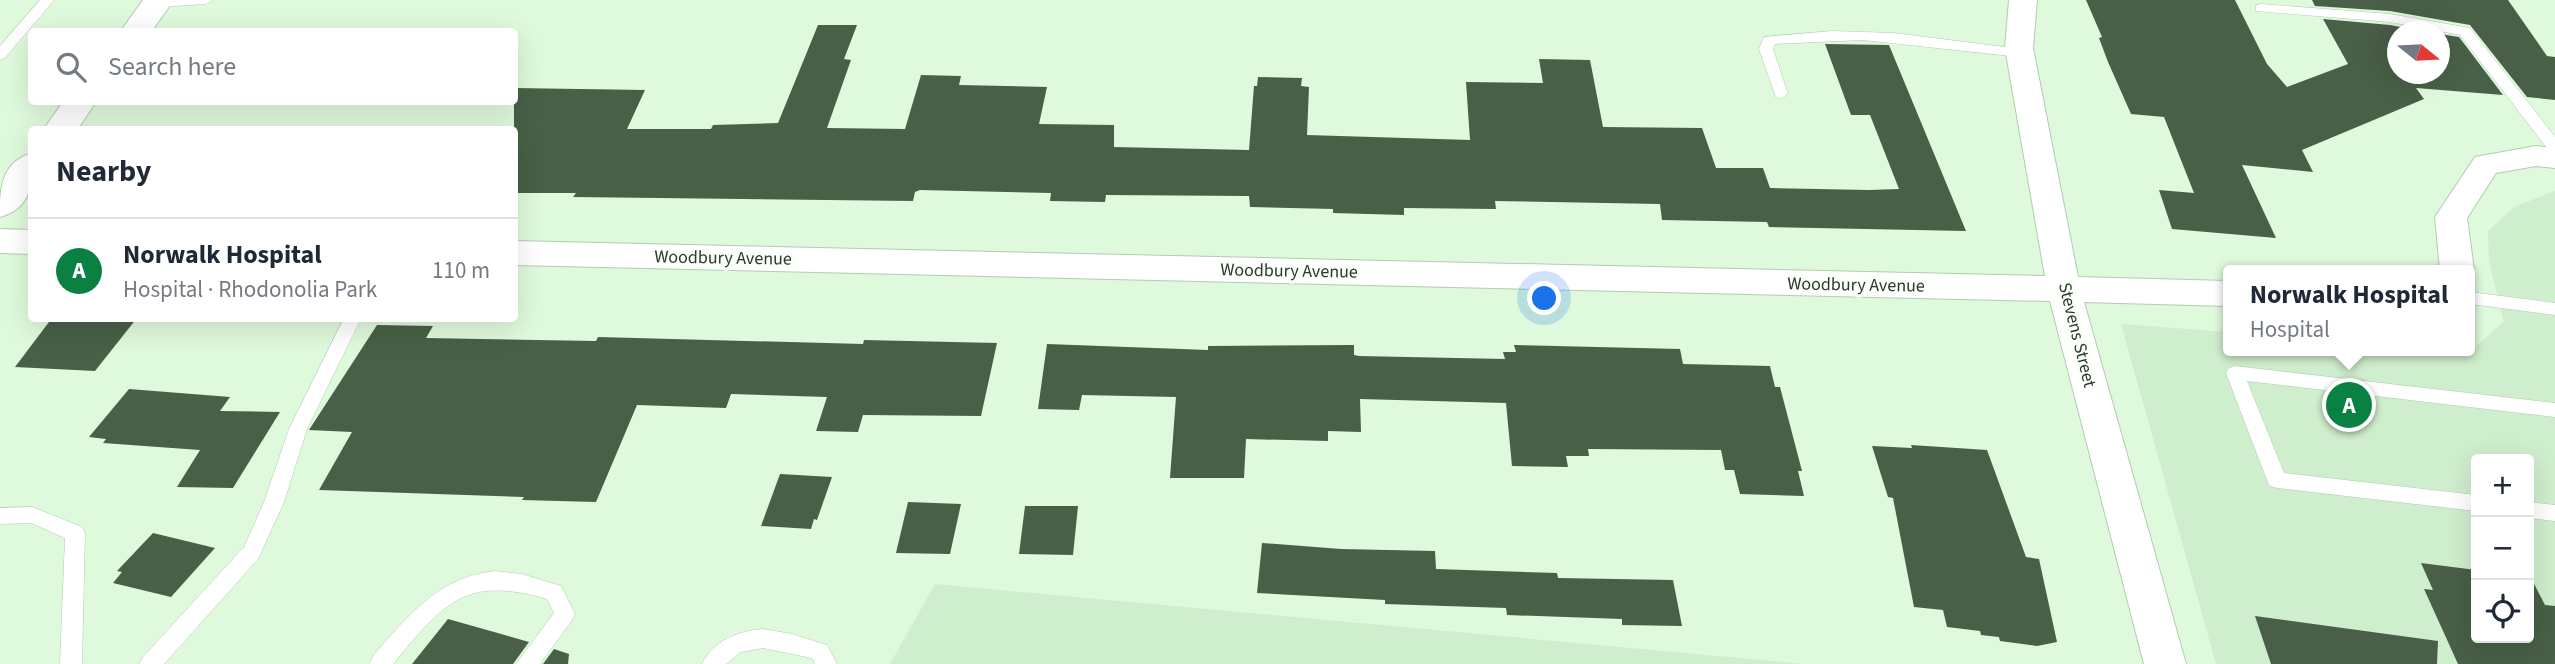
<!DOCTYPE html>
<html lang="en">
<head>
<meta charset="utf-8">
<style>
	:root { --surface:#fff; --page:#f6f6f7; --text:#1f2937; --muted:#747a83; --line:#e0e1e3; --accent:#0b8043 }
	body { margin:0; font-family:"Source Sans 3",sans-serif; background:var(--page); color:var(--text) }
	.controls { position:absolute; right:21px; bottom:21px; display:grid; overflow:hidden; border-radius:7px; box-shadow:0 7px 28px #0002 }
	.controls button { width:63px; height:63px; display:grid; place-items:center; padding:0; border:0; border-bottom:2px solid var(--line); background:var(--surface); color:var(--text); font:35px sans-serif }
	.compass { position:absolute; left:2387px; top:21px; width:63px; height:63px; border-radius:50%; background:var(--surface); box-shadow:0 7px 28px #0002; rotate:108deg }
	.you { position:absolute; left:1545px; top:299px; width:24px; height:24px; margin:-18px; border:5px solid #fff; border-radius:50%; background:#1a73e8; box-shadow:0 0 0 10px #1a73e833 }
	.badge { display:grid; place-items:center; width:46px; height:46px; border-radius:50%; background:var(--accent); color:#fff; font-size:23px; font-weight:700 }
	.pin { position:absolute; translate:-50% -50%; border:4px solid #fff; box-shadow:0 2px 7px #0006 }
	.popup { position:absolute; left:2223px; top:265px; width:252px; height:91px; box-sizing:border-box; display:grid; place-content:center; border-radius:7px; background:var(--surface); filter:drop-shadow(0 2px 5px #0005); font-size:23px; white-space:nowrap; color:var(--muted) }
	.popup b { font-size:26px; color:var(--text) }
	.popup::after { content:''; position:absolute; left:50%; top:100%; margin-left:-14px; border:14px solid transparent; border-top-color:var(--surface) }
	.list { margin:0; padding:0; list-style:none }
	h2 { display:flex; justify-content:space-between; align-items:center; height:91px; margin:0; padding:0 28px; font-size:30px }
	h2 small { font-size:23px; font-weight:400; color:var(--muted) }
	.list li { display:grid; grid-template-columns:46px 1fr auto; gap:21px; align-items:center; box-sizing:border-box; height:105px; padding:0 28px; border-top:2px solid var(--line) }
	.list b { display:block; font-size:26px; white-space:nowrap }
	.list p { margin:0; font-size:23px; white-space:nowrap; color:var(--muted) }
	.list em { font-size:23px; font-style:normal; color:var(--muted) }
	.icon { flex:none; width:38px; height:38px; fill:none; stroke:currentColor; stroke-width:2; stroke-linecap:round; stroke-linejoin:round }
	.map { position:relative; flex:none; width:2555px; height:664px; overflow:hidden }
	.search { position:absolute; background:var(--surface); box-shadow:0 7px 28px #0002; left:28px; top:28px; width:490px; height:77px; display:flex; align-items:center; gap:18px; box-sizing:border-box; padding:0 24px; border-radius:7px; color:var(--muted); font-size:26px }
	.panel { position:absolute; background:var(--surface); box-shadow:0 7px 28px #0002; left:28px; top:126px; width:490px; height:196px; border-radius:7px }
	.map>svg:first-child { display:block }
</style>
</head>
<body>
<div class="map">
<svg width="2555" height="664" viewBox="0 0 2555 664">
	<rect width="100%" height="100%" fill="#dff9dc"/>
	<!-- built -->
	<g fill="#cfeecd" fill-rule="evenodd">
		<path d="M2555 191V664H2216L2121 324 2228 332V351H2470L2504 322 2489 261 2488 231 2514 207ZM2476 459H2529V638H2476Z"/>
		<path d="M935 584 1805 664H890Z"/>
	</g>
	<!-- building -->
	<g fill="#495f47">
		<path d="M2086 0H2235L2267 64 2287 87 2348 64 2323 19 2390 25 2427 32H2398V74H2440V34L2459 37 2503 95 2416 88 2424 99 2302 150 2313 172 2242 165 2276 238 2172 229 2159 190 2194 193 2164 117 2131 114 2108 62 2099 38 2102 37Z"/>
		<path d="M2312 0H2508L2547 56 2555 57V100L2527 97 2470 25 2390 11 2315 6Z"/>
		<path d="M818 25H857L844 59 851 60 827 128 905 129 921 75 961 76 959 85 1047 87 1039 124 1114 125V147L1249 150 1254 86H1257L1258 77 1302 78 1301 86 1309 87 1307 135 1470 140 1466 82 1543 83 1539 59 1590 60 1603 127 1702 128 1716 168H1763L1770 188 1869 190 1899 189 1870 115H1851L1825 44 1889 45 1966 231 1769 227 1767 222 1662 220 1660 204 1495 201 1496 209 1404 208V215L1333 213V209L1250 207 1249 196 1106 195 1105 202 1050 201 1051 193 920 190 915 192 913 201 573 197 576 193H514V88L645 90 627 129H711L713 125 778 123Z"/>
		<path d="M52 318H137L95 371 15 367Z"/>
		<path d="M377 325 433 326 426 338 596 341 598 337 863 344 864 340 997 343 981 416 863 415 858 432 816 431 827 397 731 394 726 408 637 405 596 502 522 500 524 497 319 490 352 432 309 430Z"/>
		<path d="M1047 344 1208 350V346L1354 345V355L1359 356 1505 359 1503 352H1516L1514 345 1680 349 1683 364 1770 366 1775 387H1780L1802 471H1798L1804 496 1740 494 1734 470H1725L1721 450 1588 449 1589 456H1566L1568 467 1512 466 1506 403 1360 399 1361 432 1328 431V441L1246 439 1244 478H1170L1176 397 1082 395 1079 410 1038 409Z"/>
		<path d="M129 389 230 397 220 411 280 412 233 488 177 487 200 450 103 443 106 439 89 437Z"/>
		<path d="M1911 445 1987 450 2026 557 2039 559 2057 642 2037 646 2000 641 1999 637 1981 635 1980 631 1947 627 1943 610 1914 607 1893 498 1888 497 1872 446 1912 448Z"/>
		<path d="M780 474 832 477 817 520 814 519 811 529 761 526Z"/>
		<path d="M908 502 961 504 950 554 896 553Z"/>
		<path d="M1025 506H1078L1073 555 1019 554Z"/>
		<path d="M153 533 215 548 171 597 113 583 122 572 117 571Z"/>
		<path d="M1262 543 1341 549 1435 551 1436 569 1557 573 1558 578 1673 580 1682 626 1622 625V619L1507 615 1506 608 1385 604V600L1257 593Z"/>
		<path d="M2421 563 2476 570V638H2529L2531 578 2545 605 2555 606V664H2458L2424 589 2433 590Z"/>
		<path d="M2255 616 2438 641 2437 664H2271Z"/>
		<path d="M448 619 529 642 513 664H412Z"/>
		<path d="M554 649 569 654 568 664H543Z"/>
	</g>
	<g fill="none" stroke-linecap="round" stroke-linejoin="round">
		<!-- service casing -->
		<g stroke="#b3ccb1" stroke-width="1">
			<g id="service">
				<path d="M40 0H54L5 58 0 60V46Z"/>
				<path d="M152 0H213L206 4 157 7 150 3Z"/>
				<path d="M2261 4 2390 14 2470 28 2555 137V153L2550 152 2460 35 2390 22 2256 11V5Z"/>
				<path d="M1832 31 1894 33 2020 49 2027 53 2020 57 1863 40 1775 44 1773 49 1788 94 1781 99 1776 97 1759 49 1764 37Z"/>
				<path d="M2470 292 2555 303V315L2470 304Z"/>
				<path d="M344 318H361L307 429 284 502 258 559 164 664H139L143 657 244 547 264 502 289 429Z"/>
				<path d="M2235 366 2555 403V417L2247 381 2284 473 2476 495V511L2277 488 2270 486 2267 480 2226 373 2229 368Z"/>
				<path d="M2529 502 2555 505V521L2529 518Z"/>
				<path d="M32 507 82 527 85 533 82 664H60L65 538 31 523 0 524V508Z"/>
				<path d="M495 571 522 574 561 586 575 614 572 620 540 664H516L554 613 547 599C464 575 444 603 393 664H369C375 651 387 640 396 630 425 598 451 576 495 571Z"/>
				<path d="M763 629 792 634 827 645 837 664H815L813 659 807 657 763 648 741 652 726 664H702C714 640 738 631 763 629Z"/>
			</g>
		</g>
		<!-- minor casing -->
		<g stroke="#b3ccb1" stroke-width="2">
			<g id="minor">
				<path d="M2009 0H2037L2033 48 2078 277 2228 281V306L2084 302 2186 664H2144L2050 301 514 265V241L2045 276 2005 48Z"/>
				<path d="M2536 146 2555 148V168L2536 166 2496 173 2467 218 2474 270 2470 277V270H2440L2435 217 2475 157Z"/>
				<path d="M0 229 32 230V254L0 253Z"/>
			</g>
		</g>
		<!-- primary casing -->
		<g stroke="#b3ccb1" stroke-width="2">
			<g id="primary">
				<path d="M143 0H174L151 32H120Z"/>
				<path d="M63 102H96L77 130H43Z"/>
				<path d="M32 153C32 182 33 208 0 217 0 189 0 163 32 153Z"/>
			</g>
		</g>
		<!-- service -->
		<use href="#service" fill="#fff" fill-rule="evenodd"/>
		<!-- minor -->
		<use href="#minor" fill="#fff" fill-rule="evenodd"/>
		<!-- primary -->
		<use href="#primary" fill="#fff" fill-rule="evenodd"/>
	</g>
	<g text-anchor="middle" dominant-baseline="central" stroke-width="7" stroke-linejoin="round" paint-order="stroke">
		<!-- street labels -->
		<g font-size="18" fill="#2e382d" stroke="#fafff9">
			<text transform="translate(723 258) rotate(1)">Woodbury Avenue</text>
			<text transform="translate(1289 271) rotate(1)">Woodbury Avenue</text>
			<text transform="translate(1856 285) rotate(1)">Woodbury Avenue</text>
			<text transform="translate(2077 335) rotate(76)">Stevens Street</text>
		</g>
	</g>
</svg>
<div class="controls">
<button>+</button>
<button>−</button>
<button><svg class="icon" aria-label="locate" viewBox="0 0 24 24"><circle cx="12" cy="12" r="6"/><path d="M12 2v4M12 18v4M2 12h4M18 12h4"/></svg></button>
</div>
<svg class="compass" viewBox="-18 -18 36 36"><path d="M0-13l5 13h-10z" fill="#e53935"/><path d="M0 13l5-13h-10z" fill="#747a83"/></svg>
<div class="you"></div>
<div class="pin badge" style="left:2349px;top:405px">A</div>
<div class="popup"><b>Norwalk Hospital</b>Hospital</div>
<div class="search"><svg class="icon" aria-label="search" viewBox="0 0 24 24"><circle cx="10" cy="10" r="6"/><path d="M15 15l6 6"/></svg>Search here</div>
<section class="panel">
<h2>Nearby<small></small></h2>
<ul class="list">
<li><span class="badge">A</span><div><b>Norwalk Hospital</b><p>Hospital · Rhodonolia Park</p></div><em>110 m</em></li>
</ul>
</section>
</div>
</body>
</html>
